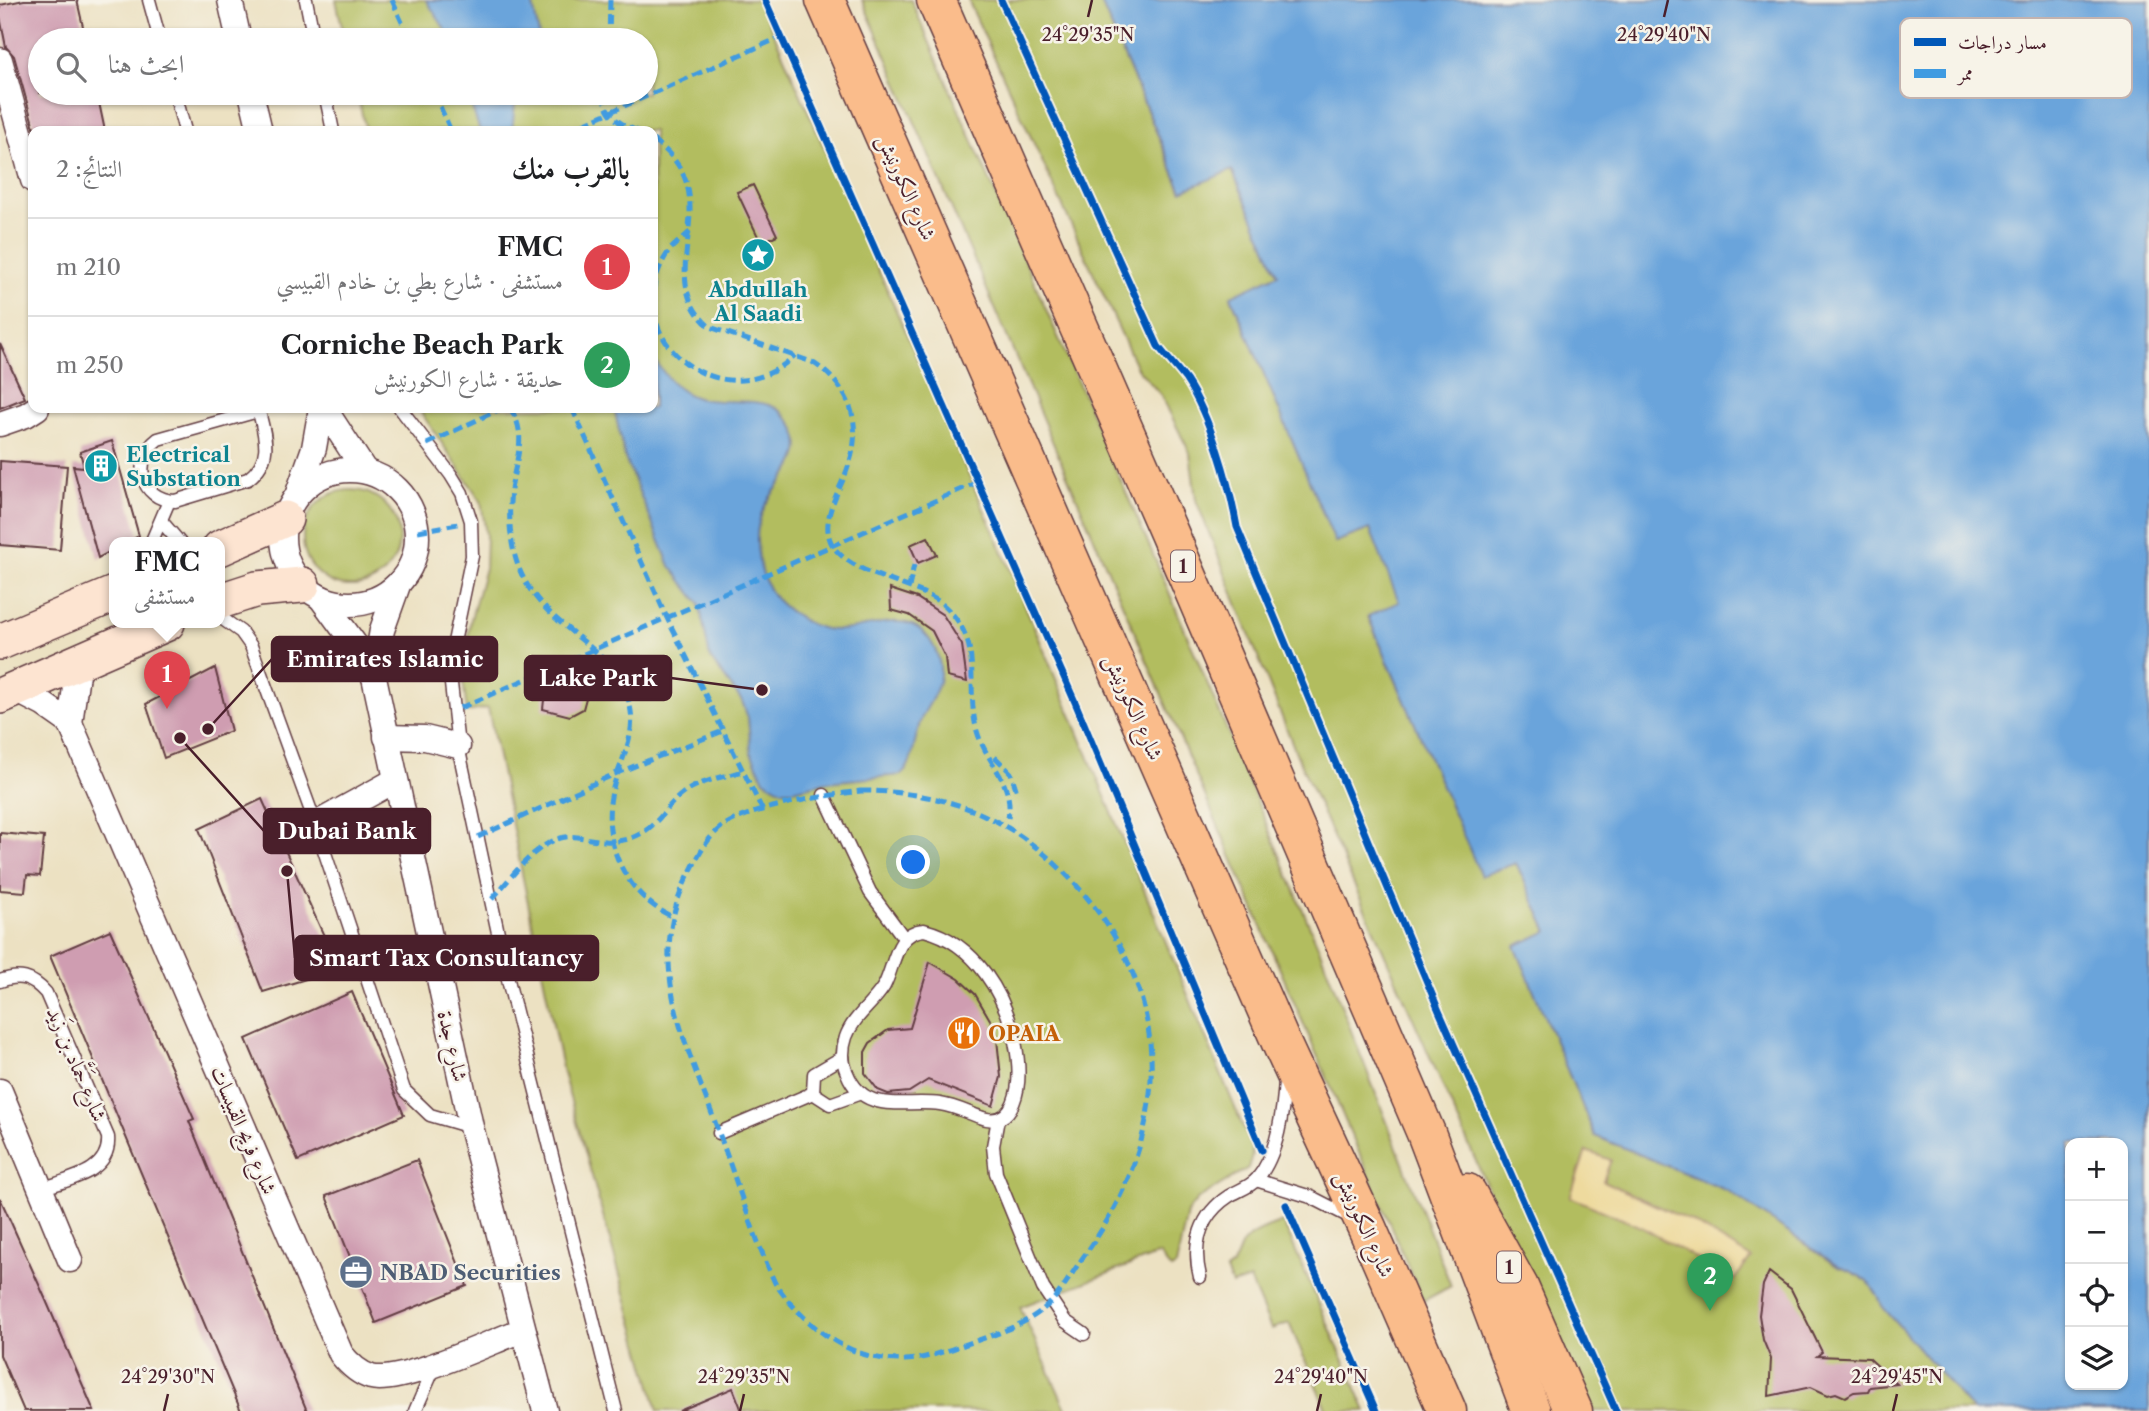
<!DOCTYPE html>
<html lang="ar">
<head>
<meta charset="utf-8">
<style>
	:root { --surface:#fff; --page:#f2f2f2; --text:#202124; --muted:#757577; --line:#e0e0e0; --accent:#2563eb }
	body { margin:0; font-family:"Libre Caslon Text",Amiri,serif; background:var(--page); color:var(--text); direction:rtl }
	.controls { position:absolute; right:21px; bottom:21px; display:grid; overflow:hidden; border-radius:14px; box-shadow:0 2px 5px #0004 }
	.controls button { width:63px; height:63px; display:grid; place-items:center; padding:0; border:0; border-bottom:2px solid var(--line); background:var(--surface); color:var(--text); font:35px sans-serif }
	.you { position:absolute; left:914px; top:863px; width:24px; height:24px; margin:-18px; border:5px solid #fff; border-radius:50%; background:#1a73e8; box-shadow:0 0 0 10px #1a73e833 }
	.badge { display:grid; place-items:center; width:46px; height:46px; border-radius:50%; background:var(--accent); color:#fff; font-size:23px; font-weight:700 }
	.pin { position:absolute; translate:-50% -58px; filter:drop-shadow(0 2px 4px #0008) }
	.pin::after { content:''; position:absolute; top:37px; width:24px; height:21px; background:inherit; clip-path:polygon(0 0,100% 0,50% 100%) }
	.popup { position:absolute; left:109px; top:537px; width:116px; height:91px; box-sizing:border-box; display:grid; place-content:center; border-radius:14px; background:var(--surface); filter:drop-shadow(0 2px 5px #0005); font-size:23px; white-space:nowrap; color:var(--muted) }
	.popup b { font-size:26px; color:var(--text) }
	.popup::after { content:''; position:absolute; left:50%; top:100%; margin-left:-14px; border:14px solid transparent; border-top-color:var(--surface) }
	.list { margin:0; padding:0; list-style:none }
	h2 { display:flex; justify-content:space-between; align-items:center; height:91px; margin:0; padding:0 28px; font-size:30px }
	h2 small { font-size:23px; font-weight:400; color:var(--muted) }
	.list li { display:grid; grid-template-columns:46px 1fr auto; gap:21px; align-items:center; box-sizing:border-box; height:98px; padding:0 28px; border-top:2px solid var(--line) }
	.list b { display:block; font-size:26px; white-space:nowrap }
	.list p { margin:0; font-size:23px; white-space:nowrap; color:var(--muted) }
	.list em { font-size:23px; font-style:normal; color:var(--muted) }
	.icon { flex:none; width:38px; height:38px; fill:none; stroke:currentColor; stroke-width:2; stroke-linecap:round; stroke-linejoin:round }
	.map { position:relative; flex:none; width:2149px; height:1411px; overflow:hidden; direction:ltr }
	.search { position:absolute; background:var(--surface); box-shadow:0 2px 5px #0004; left:28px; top:28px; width:630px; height:77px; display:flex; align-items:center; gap:18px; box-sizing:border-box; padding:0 24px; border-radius:38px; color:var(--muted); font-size:26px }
	.panel { position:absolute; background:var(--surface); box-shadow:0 2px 5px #0004; left:28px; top:126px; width:630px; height:287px; border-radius:14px; direction:rtl }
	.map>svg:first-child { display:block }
</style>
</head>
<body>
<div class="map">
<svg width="2149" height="1411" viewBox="0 0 2149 1411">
	<rect width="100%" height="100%" fill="#f7f3e8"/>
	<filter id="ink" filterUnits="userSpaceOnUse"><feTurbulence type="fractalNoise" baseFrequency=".0143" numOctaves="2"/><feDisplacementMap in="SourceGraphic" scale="14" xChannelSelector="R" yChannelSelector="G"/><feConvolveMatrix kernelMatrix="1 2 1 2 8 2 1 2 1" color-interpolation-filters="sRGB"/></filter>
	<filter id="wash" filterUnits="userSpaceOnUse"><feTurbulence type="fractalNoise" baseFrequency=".00686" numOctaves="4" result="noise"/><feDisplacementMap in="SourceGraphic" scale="28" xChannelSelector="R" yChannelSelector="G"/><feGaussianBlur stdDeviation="1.57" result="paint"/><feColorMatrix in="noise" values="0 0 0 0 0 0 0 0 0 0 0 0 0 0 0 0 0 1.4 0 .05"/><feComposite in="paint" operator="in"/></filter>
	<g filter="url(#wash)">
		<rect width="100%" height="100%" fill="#ece1c2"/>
		<!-- green -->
		<g fill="#b2bd5f" stroke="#7e6e45" stroke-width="2">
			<path d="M336 0H759L1005 557 1251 1146 1252 1155 1248 1168 1199 1198 1193 1205 1187 1213 1176 1266 1171 1269 1159 1254 1020 1307 1067 1411H658L563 1073 488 708 467 712 462 672 471 619 485 568 486 535 481 501 418 408H653V131H366L357 93H646V40H345Z"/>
			<path d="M862 0H911L1155 559 1318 946 1451 1286 1423 1301Z"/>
			<path d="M968 0H1100L1181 190 1232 170 1278 274 1231 297 1336 542 1370 529 1400 602 1368 617 1481 875 1516 863 1548 932 1515 946 1595 1136 1728 1191 1838 1267C1860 1273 1875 1284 1882 1306L1973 1411H1586L1297 755 1196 500 1190 453 1161 395 1137 368Z"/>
			<circle cx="351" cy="538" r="48"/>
			<path d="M1283 1222 1366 1411H1327L1289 1323 1271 1329 1250 1279 1232 1285 1226 1271C1236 1266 1237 1252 1243 1243 1253 1232 1269 1227 1283 1222Z"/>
		</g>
		<!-- sand -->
		<path fill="#eeda9e" stroke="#9c7c64" stroke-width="2" d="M1586 1151 1611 1160 1603 1181 1694 1223 1751 1258 1734 1280 1641 1227 1570 1197Z"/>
		<!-- water -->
		<g fill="#6ba4db" stroke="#5a6283" stroke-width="2" fill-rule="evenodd">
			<path d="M426 0H532L540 40H452Z"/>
			<path d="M1100 0H2149V1411H1973L1882 1306C1875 1284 1860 1273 1839 1267L1728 1191 1595 1136 1515 946 1548 931 1516 863 1481 876 1368 616 1399 602 1370 529 1335 542 1231 296 1278 274 1232 170 1182 191ZM2070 1143H2123V1385H2070Z"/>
			<path d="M467 93H522L515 104 512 131H480Z"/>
			<path d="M653 358C663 372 674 388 690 395 718 409 765 391 786 416 818 453 782 475 766 504 756 522 755 540 759 560 762 573 767 589 776 599 790 613 805 624 825 629 863 637 910 597 935 649 947 675 937 691 924 713 913 732 916 764 901 775L826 782 793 790H782L764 780 751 753 748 718 742 701 710 658 699 603 670 566 625 458 614 408H653Z"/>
		</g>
		<g id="blocks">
			<!-- building -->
			<g fill="#cf9db1">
				<path d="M24 0H77L86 40H40V93H97L105 131H35L14 56 6 47 0 17V5Z"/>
				<path d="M753 185 777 235 761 243 737 192Z"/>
				<path d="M0 344 25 398 0 408Z"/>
				<path d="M112 441 139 536 126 543H115V549L98 558 73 466 84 467 80 452Z"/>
				<path d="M0 461 67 466 60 550 0 545Z"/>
				<path d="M928 537 937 555 918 563 910 545Z"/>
				<path d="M890 589 917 598 943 615 962 645 967 682 947 677 945 657 932 631 909 615 891 610Z"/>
				<path d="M215 668 231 731 164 758 146 704Z"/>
				<path d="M565 670 580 674 589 687 583 709 570 716 543 709 546 682Z"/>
				<path d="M262 799 339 969 263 992 199 829Z"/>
				<path d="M0 833 44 837 40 876 27 875 25 892 0 890Z"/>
				<path d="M110 930 194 1119 189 1121 307 1411H241L50 956Z"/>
				<path d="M930 962 959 979 975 994 996 1030 1001 1077 993 1106 928 1080 909 1092 888 1094 878 1090 865 1073V1052L870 1043 888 1030 910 1028Z"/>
				<path d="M352 992 404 1115 298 1161 246 1039Z"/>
				<path d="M417 1160 467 1286 376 1323 326 1196Z"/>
				<path d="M0 1198 45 1298 94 1411H24L0 1355Z"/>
				<path d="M1769 1272 1791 1289 1822 1352 1817 1356 1869 1358 1897 1384 1870 1387 1868 1391 1854 1392 1845 1397 1836 1393 1828 1395 1811 1387 1769 1396 1771 1359 1763 1340 1759 1315 1763 1285Z"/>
				<path d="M733 1388 742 1411H679Z"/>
			</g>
		</g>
	</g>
	<g filter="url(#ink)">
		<use href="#blocks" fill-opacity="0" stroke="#623c42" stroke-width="2"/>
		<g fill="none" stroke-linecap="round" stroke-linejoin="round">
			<!-- lane casing -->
			<g stroke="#623c42" stroke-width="15">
				<g id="lane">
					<path d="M149 0 160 40"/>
					<path d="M306 0 314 40"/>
					<path d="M175 93 185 131"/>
					<path d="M325 93 333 131"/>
					<path d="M258 408C265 436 274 459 248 479L175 501C139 500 132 459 158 439L258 411"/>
					<path d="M400 408 451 475 462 493 471 521 472 556 449 666 458 746 509 984 616 1411"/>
					<path d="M162 522 180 543"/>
					<path d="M151 543 169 501"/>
					<path d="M220 617 241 632 251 646 312 814 404 1090 430 1115 471 1127"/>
					<path d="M824 795 870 892 904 938"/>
					<path d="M924 930C1028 956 1045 1144 980 1117 966 1112 954 1106 940 1104 905 1099 864 1116 847 1073 842 1062 842 1049 846 1037 853 1017 873 1004 884 986 895 965 895 932 924 930Z"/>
					<path d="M0 981C19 974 32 977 46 993L108 1137C111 1173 68 1179 41 1189"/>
					<path d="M843 1057 814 1074 813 1093 830 1104 861 1093"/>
					<path d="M998 1119 993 1146 996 1173 1043 1288 1065 1321 1084 1334"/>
					<path d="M719 1133 813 1093"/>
					<path d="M1256 1180 1311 1197 1350 1217"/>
					<path d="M1200 1277C1192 1244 1200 1215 1229 1196 1237 1191 1250 1187 1257 1179 1278 1154 1283 1112 1285 1081"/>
					<path d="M415 1411 435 1366"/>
				</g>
			</g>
			<!-- street casing -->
			<g stroke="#623c42" stroke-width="27">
				<g id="street">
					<path d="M230 0 239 40"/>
					<path d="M0 60 33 180"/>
					<path d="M251 93 260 131"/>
					<path d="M324 408 365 471"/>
					<path d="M0 424 26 415 37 408"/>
					<circle cx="350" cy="537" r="67"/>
					<path d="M298 493 314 448 321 408"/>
					<path d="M321 598 359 650 374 677 471 1127 545 1411"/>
					<path d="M374 677 382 630 398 585"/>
					<path d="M14 689 43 704 70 723 341 1354C349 1364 358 1373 371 1377 401 1385 490 1342 523 1330"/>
					<path d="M70 723 79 660"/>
					<path d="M386 737 425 738 458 746"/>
					<path d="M316 824 394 781"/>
					<path d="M0 1091 70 1260"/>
				</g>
			</g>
			<!-- secondary casing -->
			<g stroke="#623c42" stroke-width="38">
				<g id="secondary">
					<path d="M220 548 285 519"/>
					<path d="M220 601 257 589 302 585"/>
					<path d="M0 642 114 594"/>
					<path d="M0 696 167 623"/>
				</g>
			</g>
			<!-- highway casing -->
			<g stroke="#623c42" stroke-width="41">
				<g id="highway">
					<path d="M825 0 1282 1045 1368 1230 1447 1411"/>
					<path d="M936 0 1169 533 1426 1133 1531 1411"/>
					<path d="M1467 1193 1519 1287 1573 1411"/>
				</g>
			</g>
			<!-- lane -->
			<use href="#lane" stroke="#fff" stroke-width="12"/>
			<!-- street -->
			<use href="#street" stroke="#fff" stroke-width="24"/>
			<!-- secondary -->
			<use href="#secondary" stroke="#fde4d1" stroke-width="35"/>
			<!-- highway -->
			<use href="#highway" stroke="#fabc8b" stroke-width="38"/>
			<!-- quiet -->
			<g stroke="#409be1" stroke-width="5" stroke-dasharray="10 5" stroke-linecap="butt">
				<path d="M392 0 410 40"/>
				<path d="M609 40 610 0"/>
				<path d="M434 93 451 131"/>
				<path d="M603 93C605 114 618 124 638 131"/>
				<path d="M583 124 781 37"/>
				<path d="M653 140C734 197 647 273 710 327L812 362C850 386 864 424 848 467 841 489 823 513 829 537 839 574 914 582 941 603 987 641 964 684 977 731 986 763 1015 782 1008 818"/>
				<path d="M690 232C682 239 672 246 667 254 613 339 726 424 795 355"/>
				<path d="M510 408C529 436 515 460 511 490 509 509 509 529 513 548 530 631 615 637 630 706 637 735 620 761 613 788 599 839 625 896 673 917"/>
				<path d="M572 408 667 618 763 811"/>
				<path d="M427 444 502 408"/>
				<path d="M418 531 458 524"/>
				<path d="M909 587 914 565"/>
				<path d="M460 708 978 482"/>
				<path d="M995 757 1011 773 1017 792"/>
				<path d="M861 791C950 791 1015 818 1076 885 1179 998 1171 1136 1084 1256 1073 1271 1063 1290 1050 1303 1030 1323 1002 1332 976 1341 956 1347 935 1356 915 1359 856 1367 806 1328 775 1283 753 1234 737 1183 719 1133 688 1046 642 965 689 874 697 859 705 841 718 830 742 808 828 795 861 791Z"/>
				<path d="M478 837 617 773 723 731"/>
				<path d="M492 899C513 876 542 832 577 837 600 840 618 846 640 834 659 824 666 806 682 794 699 781 723 777 743 771"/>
			</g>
			<!-- cycleway casing -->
			<g stroke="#f7f3e8" stroke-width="11">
				<g id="cycleway">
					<path d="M765 0 1075 702 1262 1150"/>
					<path d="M1001 0 1158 346C1167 358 1177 368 1186 380 1211 418 1229 483 1237 527L1439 1011 1616 1411"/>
					<path d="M1286 1205 1376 1411"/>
				</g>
			</g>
			<!-- cycleway -->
			<use href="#cycleway" stroke="#0057b8" stroke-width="7"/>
		</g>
	</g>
	<!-- ticks -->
	<path fill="none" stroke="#4a1f2b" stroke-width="2.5" d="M1088 17 1092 0M1664 17 1668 0M164 1411 168 1394M740 1411 744 1394M1317 1411 1321 1394M1893 1411 1897 1394"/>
	<!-- icons -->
	<defs>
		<g id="sight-disc" transform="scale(1.75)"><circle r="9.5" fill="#0f9aa8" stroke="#f7f3e8"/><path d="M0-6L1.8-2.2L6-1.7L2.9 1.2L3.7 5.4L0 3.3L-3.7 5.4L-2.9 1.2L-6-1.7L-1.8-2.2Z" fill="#fff"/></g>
		<g id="building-disc" transform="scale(1.75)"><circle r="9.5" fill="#0f9aa8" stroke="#f7f3e8"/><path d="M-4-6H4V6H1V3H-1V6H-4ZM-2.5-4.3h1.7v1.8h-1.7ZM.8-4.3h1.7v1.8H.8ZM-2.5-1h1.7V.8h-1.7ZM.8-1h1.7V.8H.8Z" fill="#fff"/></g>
		<g id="restaurant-disc" transform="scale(1.75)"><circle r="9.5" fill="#e8710a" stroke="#f7f3e8"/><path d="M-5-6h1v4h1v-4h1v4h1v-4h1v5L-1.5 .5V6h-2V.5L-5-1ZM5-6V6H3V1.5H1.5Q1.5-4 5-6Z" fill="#fff"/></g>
		<g id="office-disc" transform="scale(1.75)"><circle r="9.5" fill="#5c6f8a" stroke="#f7f3e8"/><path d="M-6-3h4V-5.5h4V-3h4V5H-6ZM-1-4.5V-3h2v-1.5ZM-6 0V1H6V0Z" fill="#fff"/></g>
	</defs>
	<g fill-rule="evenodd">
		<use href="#sight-disc" x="758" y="255"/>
		<use href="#building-disc" x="101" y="466"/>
		<use href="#restaurant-disc" x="964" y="1033"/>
		<use href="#office-disc" x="356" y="1272"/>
	</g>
	<g text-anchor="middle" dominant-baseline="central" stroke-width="5" stroke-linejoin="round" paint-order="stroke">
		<!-- shield labels -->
		<g fill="#f7f3e8" stroke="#7e5f64" stroke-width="2">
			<rect x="1171" y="550.5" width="24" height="31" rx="5"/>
			<rect x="1497" y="1251.5" width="24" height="31" rx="5"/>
		</g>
		<g font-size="19" font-weight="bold" fill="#4a1f2b">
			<text x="1183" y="566">1</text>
			<text x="1509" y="1267">1</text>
		</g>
		<!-- street labels -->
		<g font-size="21" fill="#4a1f2b" stroke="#f7f3e8">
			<text transform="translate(907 187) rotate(66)">شارع الكورنيش</text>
			<text transform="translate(1134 707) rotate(66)">شارع الكورنيش</text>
			<text transform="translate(453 1046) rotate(77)">شارع جدة</text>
			<text transform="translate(77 1064) rotate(67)">شارع حَمَّاد بن زَيد</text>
			<text transform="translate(244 1130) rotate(67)">شارع فريج القبيسات</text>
			<text transform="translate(1365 1224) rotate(66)">شارع الكورنيش</text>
		</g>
		<!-- culture labels -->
		<g font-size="21" font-weight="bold" fill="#0d838f" stroke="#f7f3e8">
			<text x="758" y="289">Abdullah<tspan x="758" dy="24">Al Saadi</tspan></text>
			<text x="126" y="454" text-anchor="start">Electrical<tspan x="126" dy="24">Substation</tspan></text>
		</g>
		<!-- food labels -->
		<g font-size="21" font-weight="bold" fill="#c56008" stroke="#f7f3e8" text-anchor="start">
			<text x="988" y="1033">OPAIA</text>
		</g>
		<!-- service labels -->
		<g font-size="21" font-weight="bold" fill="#4e5e75" stroke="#f7f3e8" text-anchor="start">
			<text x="380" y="1272">NBAD Securities</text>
		</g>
	</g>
	<!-- legend -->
	<rect x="1900" y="18" width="232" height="80" rx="10" fill="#f7f3e8" stroke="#c3b3af" stroke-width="2"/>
	<rect x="1914" y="38" width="32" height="8" fill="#0057b8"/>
	<rect x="1914" y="69" width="32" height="9" fill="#409be1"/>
	<g font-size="19" fill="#4a1f2b">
		<text x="1958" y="49">مسار دراجات</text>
		<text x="1958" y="80">ممر</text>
	</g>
	<g font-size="18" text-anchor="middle" fill="#4a1f2b" stroke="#f7f3e8" stroke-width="5" stroke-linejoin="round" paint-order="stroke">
		<text x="1664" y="41">24°29'40"N</text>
		<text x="1088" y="41">24°29'35"N</text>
		<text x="168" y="1383">24°29'30"N</text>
		<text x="744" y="1383">24°29'35"N</text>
		<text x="1321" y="1383">24°29'40"N</text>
		<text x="1897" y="1383">24°29'45"N</text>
	</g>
	<!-- callouts -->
	<path fill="none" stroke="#4a1f2b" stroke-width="2.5" d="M208 729L272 659M762 690L671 678M180 738L264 831M287 871L295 958"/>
	<g fill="#4a1f2b" stroke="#f7f3e8" stroke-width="2.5">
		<circle cx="208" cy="729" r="7"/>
		<circle cx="762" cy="690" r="7"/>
		<circle cx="180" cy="738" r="7"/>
		<circle cx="287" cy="871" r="7"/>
	</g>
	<g fill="#4a1f2b" stroke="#4a1f2b" stroke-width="2.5">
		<rect x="272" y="637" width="225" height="44" rx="7"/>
		<rect x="525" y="656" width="146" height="44" rx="7"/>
		<rect x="264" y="809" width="166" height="44" rx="7"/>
		<rect x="295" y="936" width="303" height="44" rx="7"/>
	</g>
	<g font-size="23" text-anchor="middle" font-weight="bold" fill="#fff">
		<text x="385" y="667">Emirates Islamic</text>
		<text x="598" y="686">Lake Park</text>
		<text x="347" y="839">Dubai Bank</text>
		<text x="446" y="966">Smart Tax Consultancy</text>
	</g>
</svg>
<div class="controls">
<button>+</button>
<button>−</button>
<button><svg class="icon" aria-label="locate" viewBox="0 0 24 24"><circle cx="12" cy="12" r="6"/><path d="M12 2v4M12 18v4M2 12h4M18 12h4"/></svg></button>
<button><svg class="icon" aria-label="layers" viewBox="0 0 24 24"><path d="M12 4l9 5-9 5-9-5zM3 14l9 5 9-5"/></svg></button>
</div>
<div class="you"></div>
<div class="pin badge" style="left:167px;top:709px;background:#e0444e">1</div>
<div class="popup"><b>FMC</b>مستشفى</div>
<div class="pin badge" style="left:1710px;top:1311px;background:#2e9e5b">2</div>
<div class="search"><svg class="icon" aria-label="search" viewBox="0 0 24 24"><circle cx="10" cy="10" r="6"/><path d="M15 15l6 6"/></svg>ابحث هنا</div>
<section class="panel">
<h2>بالقرب منك<small>النتائج: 2</small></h2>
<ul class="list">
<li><span class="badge" style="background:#e0444e">1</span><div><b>FMC</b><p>مستشفى · شارع بطي بن خادم القبيسي</p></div><em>210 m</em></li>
<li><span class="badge" style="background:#2e9e5b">2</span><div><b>Corniche Beach Park</b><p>حديقة · شارع الكورنيش</p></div><em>250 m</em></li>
</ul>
</section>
</div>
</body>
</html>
